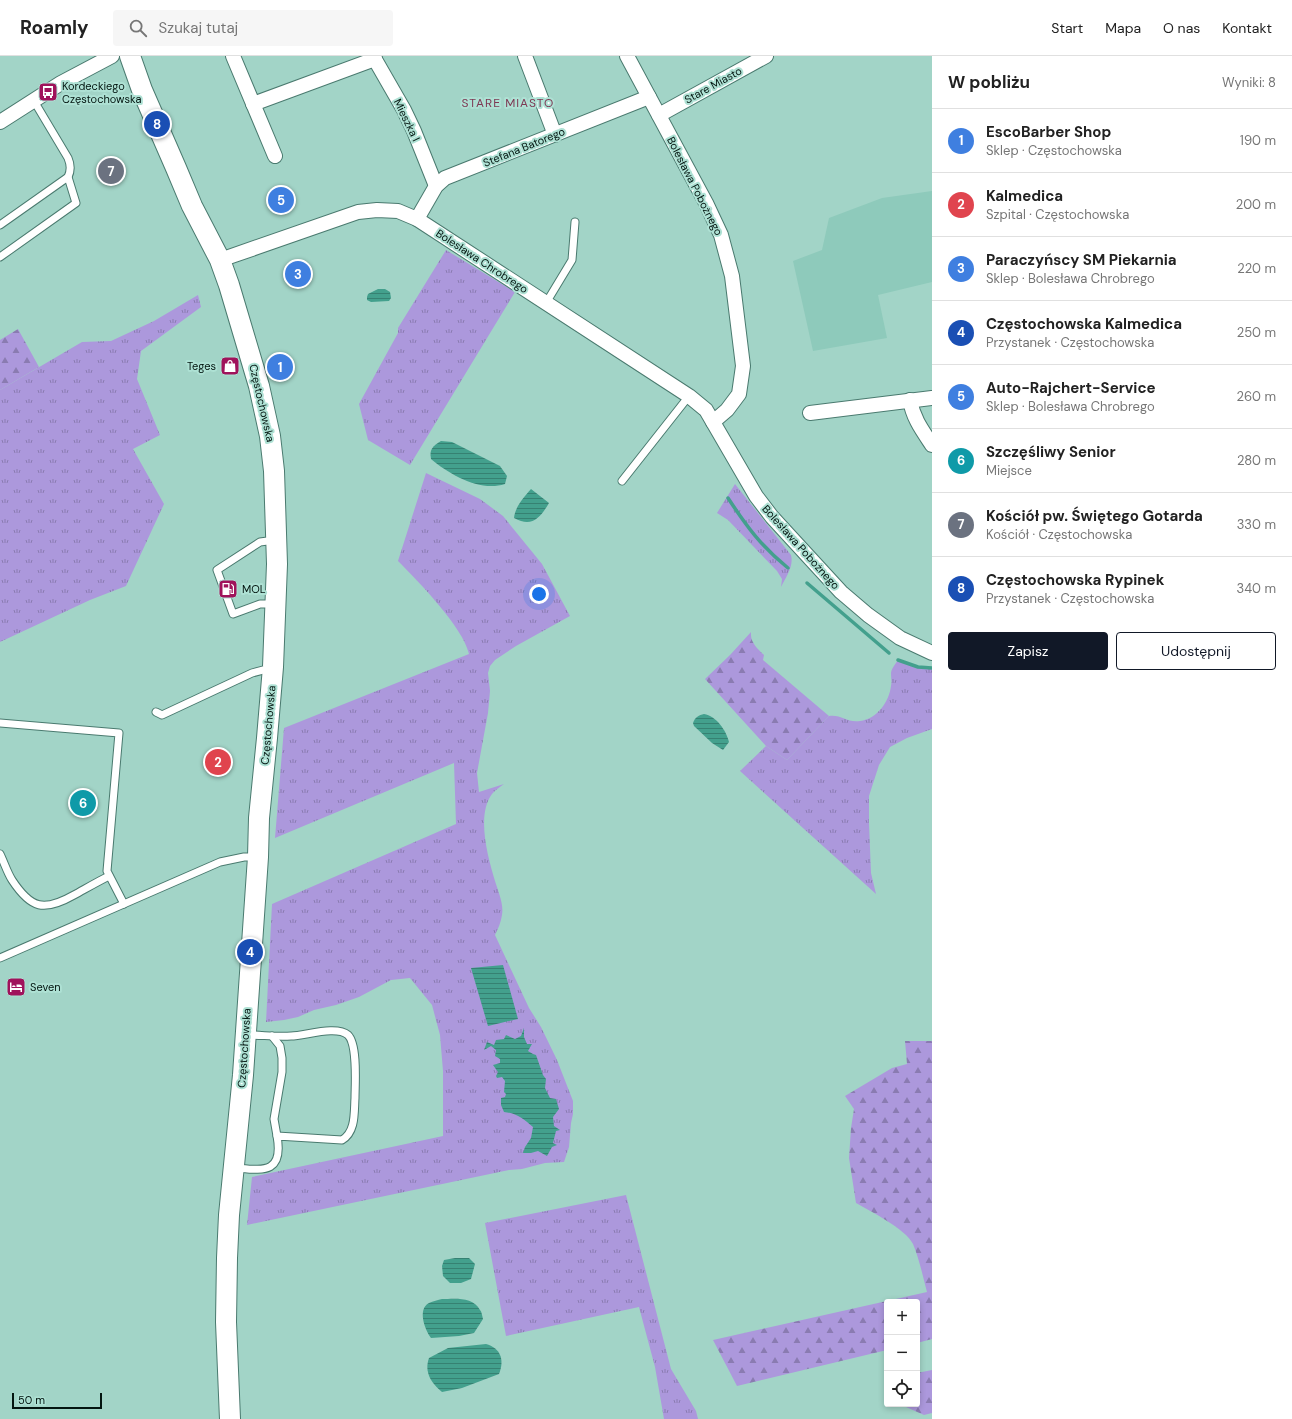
<!DOCTYPE html>
<html lang="pl">
<head>
<meta charset="utf-8">
<style>
	:root { --surface:#fff; --page:#f6f6f6; --text:#222; --muted:#767676; --line:#e0e0e0; --accent:#111827 }
	body { margin:0; font-family:"DM Sans",sans-serif; background:var(--page); color:var(--text) }
	.controls { position:absolute; right:12px; bottom:12px; display:grid; overflow:hidden; border-radius:4px; box-shadow:0 2px 6px #0003 }
	.controls button { width:36px; height:36px; display:grid; place-items:center; padding:0; border:0; border-bottom:1px solid var(--line); background:var(--surface); color:var(--text); font:20px sans-serif }
	.scale { position:absolute; left:12px; bottom:10px; width:90px; box-sizing:border-box; padding-left:4px; border:2px solid #031510; border-top:0; font-size:11px; line-height:14px; white-space:nowrap; color:#031510; -webkit-text-stroke:3px #aee1d4; paint-order:stroke }
	.you { position:absolute; left:539px; top:538px; width:14px; height:14px; margin:-10px; border:3px solid #fff; border-radius:50%; background:#1a73e8; box-shadow:0 0 0 6px #1a73e833 }
	.badge { display:grid; place-items:center; width:26px; height:26px; border-radius:50%; background:var(--accent); color:#fff; font-size:13px; font-weight:700 }
	.pin { position:absolute; translate:-50% -50%; border:2px solid #fff; box-shadow:0 1px 4px #0006 }
	.list { margin:0; padding:0; list-style:none }
	h2 { display:flex; justify-content:space-between; align-items:center; height:52px; margin:0; padding:0 16px; font-size:17px }
	h2 small { font-size:13px; font-weight:400; color:var(--muted) }
	.list li { display:grid; grid-template-columns:26px 1fr auto; gap:12px; align-items:center; box-sizing:border-box; height:64px; padding:0 16px; border-top:1px solid var(--line) }
	.list b { display:block; font-size:15px; white-space:nowrap }
	.list p { margin:0; font-size:13px; white-space:nowrap; color:var(--muted) }
	.list em { font-size:13px; font-style:normal; color:var(--muted) }
	.actions { display:flex; gap:8px; padding:12px 16px }
	.actions a { flex:1; padding:9px 0; border:1px solid var(--accent); border-radius:4px; text-align:center; font-size:14px; color:var(--accent) }
	.actions .main { background:var(--accent); color:#fff }
	.icon { flex:none; width:22px; height:22px; fill:none; stroke:currentColor; stroke-width:2; stroke-linecap:round; stroke-linejoin:round }
	.map { position:relative; flex:none; width:932px; height:1363px; overflow:hidden }
	header { display:flex; align-items:center; gap:24px; box-sizing:border-box; height:56px; padding:0 20px; background:var(--surface); border-bottom:1px solid var(--line) }
	header strong { font-size:19px }
	nav { display:flex; gap:22px; margin-inline-start:auto; font-size:14px }
	.search { width:280px; height:36px; background:var(--page); display:flex; align-items:center; gap:10px; box-sizing:border-box; padding:0 14px; border-radius:4px; color:var(--muted); font-size:15px }
	main { display:flex }
	aside { flex:1; background:var(--surface) }
	.map>svg:first-child { display:block }
</style>
</head>
<body>
<header>
<strong>Roamly</strong>
<div class="search"><svg class="icon" aria-label="search" viewBox="0 0 24 24"><circle cx="10" cy="10" r="6"/><path d="M15 15l6 6"/></svg>Szukaj tutaj</div>
<nav><a>Start</a><a>Mapa</a><a>O nas</a><a>Kontakt</a></nav>
</header>
<main>
<div class="map">
<svg width="932" height="1363" viewBox="0 0 932 1363">
	<defs>
		<pattern id="grass-tufts" width="24" height="20" patternUnits="userSpaceOnUse"><rect width="24" height="20" fill="#ac98dc"/><path d="M3 7l-1-3M5 7V3M7 7l1-3M15 17l-1-3M17 17v-4M19 17l1-3" fill="none" stroke="#8a7bb1"/></pattern>
		<pattern id="forest-firs" width="22" height="20" patternUnits="userSpaceOnUse"><rect width="22" height="20" fill="#ac98dc"/><path d="M5 1l3.5 6h-7zM16 11l3.5 6h-7z" fill="#8a7bb1"/></pattern>
		<pattern id="water-rules" width="6" height="5" patternUnits="userSpaceOnUse"><rect width="6" height="5" fill="#43a08d"/><path d="M0 2.5h6" fill="none" stroke="#368172"/></pattern>
	</defs>
	<rect width="100%" height="100%" fill="#a2d4c7"/>
	<!-- built -->
	<path fill="#8ecabb" d="M932 135V226L878 239 887 282 813 295 793 205 822 194 829 162 882 142Z"/>
	<!-- grass -->
	<g fill="url(#grass-tufts)">
		<path d="M446 194 515 236 410 409 368 384 359 348 398 277V272Z"/>
		<path d="M198 239 201 251 141 295 137 323 160 379 133 393 164 448 126 530 90 544 0 586V334L82 286 111 285 154 265Z"/>
		<path d="M426 417 480 443 503 460 542 508 570 560 516 590 495 604 490 610 488 617 490 635 488 657 477 717 479 736 504 728C500 731 495 734 492 738 476 759 488 802 495 825 498 835 504 848 502 859 501 866 498 873 495 879L529 952 541 971 557 1004 573 1045V1058L571 1067 569 1091 564 1106 545 1107 522 1113 509 1114 247 1169 252 1121 443 1080V1015L440 979 432 949 410 922 391 924 359 941 336 949 314 954 298 961 284 964 266 966 272 848 456 768 454 707 275 782 284 672 469 598C463 571 418 525 398 505Z"/>
		<path d="M735 428 791 499C794 510 786 521 781 531L782 523 777 515 728 464 717 457Z"/>
		<path d="M898 604 918 611 932 612V673L907 682 890 691 879 709 869 740V767L871 817 876 838 740 715 766 690 787 704 829 660C841 658 847 667 860 665 877 663 889 646 891 630 892 625 891 622 891 617 891 613 896 607 898 604Z"/>
		<path d="M626 1139 671 1313 696 1355 698 1363H664L655 1311 639 1251 506 1280 485 1167Z"/>
	</g>
	<!-- forest -->
	<g fill="url(#forest-firs)">
		<path d="M18 273 39 311 0 334V284Z"/>
		<path d="M751 576C750 586 757 592 764 599L763 604 829 660 787 704 766 690 705 623 730 599Z"/>
		<path d="M905 985H932V1283L917 1287V1246H887V1294L737 1330 713 1284 927 1236C923 1221 919 1202 913 1188 906 1173 870 1155 856 1147L849 1102 851 1072 854 1053 845 1040 892 1012 907 1008Z"/>
		<path d="M932 1314V1357L924 1359 906 1351 905 1348H917V1317Z"/>
	</g>
	<!-- water -->
	<g fill="url(#water-rules)">
		<path d="M378 233H385L390 236 391 242 389 245 371 246 367 244V241L368 238Z"/>
		<path d="M441 385 452 386 500 410 507 420 505 428C480 436 450 419 431 403 429 393 433 390 441 385Z"/>
		<path d="M531 433 549 447C540 462 532 472 514 462 515 451 524 441 531 433Z"/>
		<path d="M704 658C716 660 726 674 729 686L723 694 712 687 694 670 693 667C695 661 699 659 704 658Z"/>
		<path d="M503 909 518 963 488 970 471 912Z"/>
		<path d="M524 972V981L527 988H532L528 995 533 998 536 999 543 1019 546 1023 545 1032 550 1042 556 1043 559 1053 553 1061 554 1070 560 1074 556 1075 553 1087 557 1089 552 1091 547 1100 538 1095 531 1097H523L525 1091 531 1082 533 1071C524 1063 516 1057 504 1056L501 1049V1042L505 1041 506 1038 504 1036 505 1025 502 1021 497 1022 496 1020 498 1016 493 1009 500 1007V1003L495 1000 496 994 491 990 484 994 487 986 494 989 496 984 504 983 506 979 515 983 521 980Z"/>
		<path d="M455 1202H469L475 1208 471 1223 461 1227H450L443 1220 442 1210 444 1204Z"/>
		<path d="M442 1243C454 1243 473 1240 480 1254 482 1256 482 1260 483 1263L474 1277 459 1280 431 1282C425 1274 417 1253 429 1247 433 1245 438 1244 442 1243Z"/>
		<path d="M486 1288C500 1292 505 1303 499 1318L462 1332 442 1336C431 1327 424 1316 429 1302L448 1292Z"/>
	</g>
	<g fill="none" stroke-linecap="round" stroke-linejoin="round">
		<!-- stream -->
		<g stroke="#43a08d" stroke-width="3.5">
			<path d="M728 442C747 471 761 490 788 512"/>
			<path d="M807 527 889 597"/>
			<path d="M898 604 918 611 932 612"/>
		</g>
		<!-- lane casing -->
		<g stroke="#4a7a6f" stroke-width="9">
			<g id="lane">
				<path d="M0 169 68 121C71 115 71 109 68 102L34 45"/>
				<path d="M0 201 76 147 68 121"/>
				<path d="M546 247 572 204 575 166"/>
				<path d="M622 425 689 340"/>
				<path d="M274 548H260L233 558 217 514 260 486 275 484"/>
				<path d="M156 656 162 659 252 617 271 612"/>
				<path d="M0 667 119 677 107 815 124 848"/>
				<path d="M0 798C4 806 7 816 12 824 31 853 44 856 74 839 85 833 97 826 109 820"/>
				<path d="M0 902 220 806 244 801H258"/>
				<path d="M272 980 280 990 282 1002V1016L274 1063 277 1080"/>
				<path d="M234 1112C262 1114 284 1119 277 1080L342 1084C356 1076 354 1056 355 1042 355 1029 358 989 348 979 336 969 305 980 291 980 276 981 262 979 248 979"/>
			</g>
		</g>
		<!-- street casing -->
		<g stroke="#4a7a6f" stroke-width="16">
			<g id="street">
				<path d="M233 0 275 100"/>
				<path d="M373 0 404 54 414 75 436 130"/>
				<path d="M525 0 555 79"/>
				<path d="M627 0 706 147 721 179 732 220 743 310 739 338 727 354 713 366"/>
				<path d="M253 48 375 3"/>
				<path d="M659 59 766 0"/>
				<path d="M0 66 61 27 112 0"/>
				<path d="M417 163 436 130 445 122 649 41"/>
				<path d="M220 204 358 156 377 154 398 155 417 163 689 340 706 354 756 440 772 461 841 536 868 559 900 582 932 597"/>
				<path d="M910 344C913 362 922 374 932 389"/>
				<path d="M810 357 932 342"/>
			</g>
		</g>
		<!-- secondary casing -->
		<g stroke="#4a7a6f" stroke-width="22">
			<path id="secondary" d="M130 0 142 34 176 112 192 150 220 204 229 229 259 330 270 380 274 415 277 508 273 611 267 682 259 762 258 801 243 1019 229 1159 227 1202 226 1266 230 1363"/>
		</g>
		<!-- lane -->
		<use href="#lane" stroke="#fff" stroke-width="7"/>
		<!-- street -->
		<use href="#street" stroke="#fff" stroke-width="14"/>
		<!-- secondary -->
		<use href="#secondary" stroke="#fff" stroke-width="20"/>
	</g>
	<!-- icons -->
	<defs>
		<g id="bus-square" transform="scale(1)"><rect x="-9" y="-9" width="18" height="18" rx="4" fill="#a0125b" stroke="#aee1d4"/><path d="M-5-6H5V4H4V6H2V4H-2V6H-4V4H-5ZM-3.5-4V0h7V-4ZM-3.5 1.2v1.5H-2V1.2ZM2 1.2v1.5H3.5V1.2Z" fill="#fff"/></g>
		<g id="shop-square" transform="scale(1)"><rect x="-9" y="-9" width="18" height="18" rx="4" fill="#a0125b" stroke="#aee1d4"/><path d="M-5-2.5h2.3a2.7 3.5 0 0 1 5.4 0H5L5.5 6h-11ZM-1.5-2.5h3a1.5 2.3 0 0 0-3 0Z" fill="#fff"/></g>
		<g id="fuel-square" transform="scale(1)"><rect x="-9" y="-9" width="18" height="18" rx="4" fill="#a0125b" stroke="#aee1d4"/><path d="M-5.5-6h7V0h2V4h1.3V-2.5L3-4.5l.8-.8L6-3V5H2.5V1h-1V6h-7ZM-4.2-4.7v3.2H.2V-4.7Z" fill="#fff"/></g>
		<g id="hotel-square" transform="scale(1)"><rect x="-9" y="-9" width="18" height="18" rx="4" fill="#a0125b" stroke="#aee1d4"/><path d="M-6-4.5h1.5V1H6V5H4.5V3h-9V5H-6ZM-4 0a1.8 1.8 0 1 1 3.6 0ZM.5 0V-2.5h3Q6-2.5 6 0Z" fill="#fff"/></g>
	</defs>
	<g fill-rule="evenodd">
		<use href="#bus-square" x="48" y="36"/>
		<use href="#shop-square" x="230" y="310"/>
		<use href="#fuel-square" x="228" y="533"/>
		<use href="#hotel-square" x="16" y="931"/>
	</g>
	<g text-anchor="middle" dominant-baseline="central" stroke-width="4" stroke-linejoin="round" paint-order="stroke">
		<!-- street labels -->
		<g font-size="11" fill="#031510" stroke="#aee1d4">
			<text transform="translate(713 29) rotate(-29)">Stare Miasto</text>
			<text transform="translate(407 64) rotate(64)">Mieszka I</text>
			<text transform="translate(524 91) rotate(-22)">Stefana Batorego</text>
			<text transform="translate(695 130) rotate(63)">Bolesława Pobożnego</text>
			<text transform="translate(482 205) rotate(33)">Bolesława Chrobrego</text>
			<text transform="translate(262 347) rotate(77)">Częstochowska</text>
			<text transform="translate(801 491) rotate(48)">Bolesława Pobożnego</text>
			<text transform="translate(268 669) rotate(-85)">Częstochowska</text>
			<text transform="translate(244 992) rotate(-86)">Częstochowska</text>
		</g>
		<!-- poi labels -->
		<g font-size="11" fill="#031510" stroke="#aee1d4" text-anchor="start">
			<text x="62" y="30">Kordeckiego<tspan x="62" dy="13">Częstochowska</tspan></text>
			<text x="216" y="310" text-anchor="end">Teges</text>
			<text x="242" y="533">MOL</text>
			<text x="30" y="931">Seven</text>
		</g>
		<!-- neighbourhood labels -->
		<g font-size="12" letter-spacing="1" fill="#7d3853" stroke="#aee1d4">
			<text x="508" y="47">STARE MIASTO</text>
		</g>
	</g>
</svg>
<div class="controls">
<button>+</button>
<button>−</button>
<button><svg class="icon" aria-label="locate" viewBox="0 0 24 24"><circle cx="12" cy="12" r="6"/><path d="M12 2v4M12 18v4M2 12h4M18 12h4"/></svg></button>
</div>
<div class="scale">50 m</div>
<div class="you"></div>
<div class="pin badge" style="left:280px;top:311px;background:#3f7fe0">1</div>
<div class="pin badge" style="left:218px;top:706px;background:#e0444e">2</div>
<div class="pin badge" style="left:298px;top:218px;background:#3f7fe0">3</div>
<div class="pin badge" style="left:250px;top:896px;background:#1a4fb4">4</div>
<div class="pin badge" style="left:281px;top:144px;background:#3f7fe0">5</div>
<div class="pin badge" style="left:83px;top:747px;background:#0f9aa8">6</div>
<div class="pin badge" style="left:111px;top:115px;background:#6b7280">7</div>
<div class="pin badge" style="left:157px;top:68px;background:#1a4fb4">8</div>
</div>
<aside>
<h2>W pobliżu<small>Wyniki: 8</small></h2>
<ul class="list">
<li><span class="badge" style="background:#3f7fe0">1</span><div><b>EscoBarber Shop</b><p>Sklep · Częstochowska</p></div><em>190 m</em></li>
<li><span class="badge" style="background:#e0444e">2</span><div><b>Kalmedica</b><p>Szpital · Częstochowska</p></div><em>200 m</em></li>
<li><span class="badge" style="background:#3f7fe0">3</span><div><b>Paraczyńscy SM Piekarnia</b><p>Sklep · Bolesława Chrobrego</p></div><em>220 m</em></li>
<li><span class="badge" style="background:#1a4fb4">4</span><div><b>Częstochowska Kalmedica</b><p>Przystanek · Częstochowska</p></div><em>250 m</em></li>
<li><span class="badge" style="background:#3f7fe0">5</span><div><b>Auto-Rajchert-Service</b><p>Sklep · Bolesława Chrobrego</p></div><em>260 m</em></li>
<li><span class="badge" style="background:#0f9aa8">6</span><div><b>Szczęśliwy Senior</b><p>Miejsce</p></div><em>280 m</em></li>
<li><span class="badge" style="background:#6b7280">7</span><div><b>Kościół pw. Świętego Gotarda</b><p>Kościół · Częstochowska</p></div><em>330 m</em></li>
<li><span class="badge" style="background:#1a4fb4">8</span><div><b>Częstochowska Rypinek</b><p>Przystanek · Częstochowska</p></div><em>340 m</em></li>
</ul>
<div class="actions"><a class="main">Zapisz</a><a>Udostępnij</a></div>
</aside>
</main>
</body>
</html>
